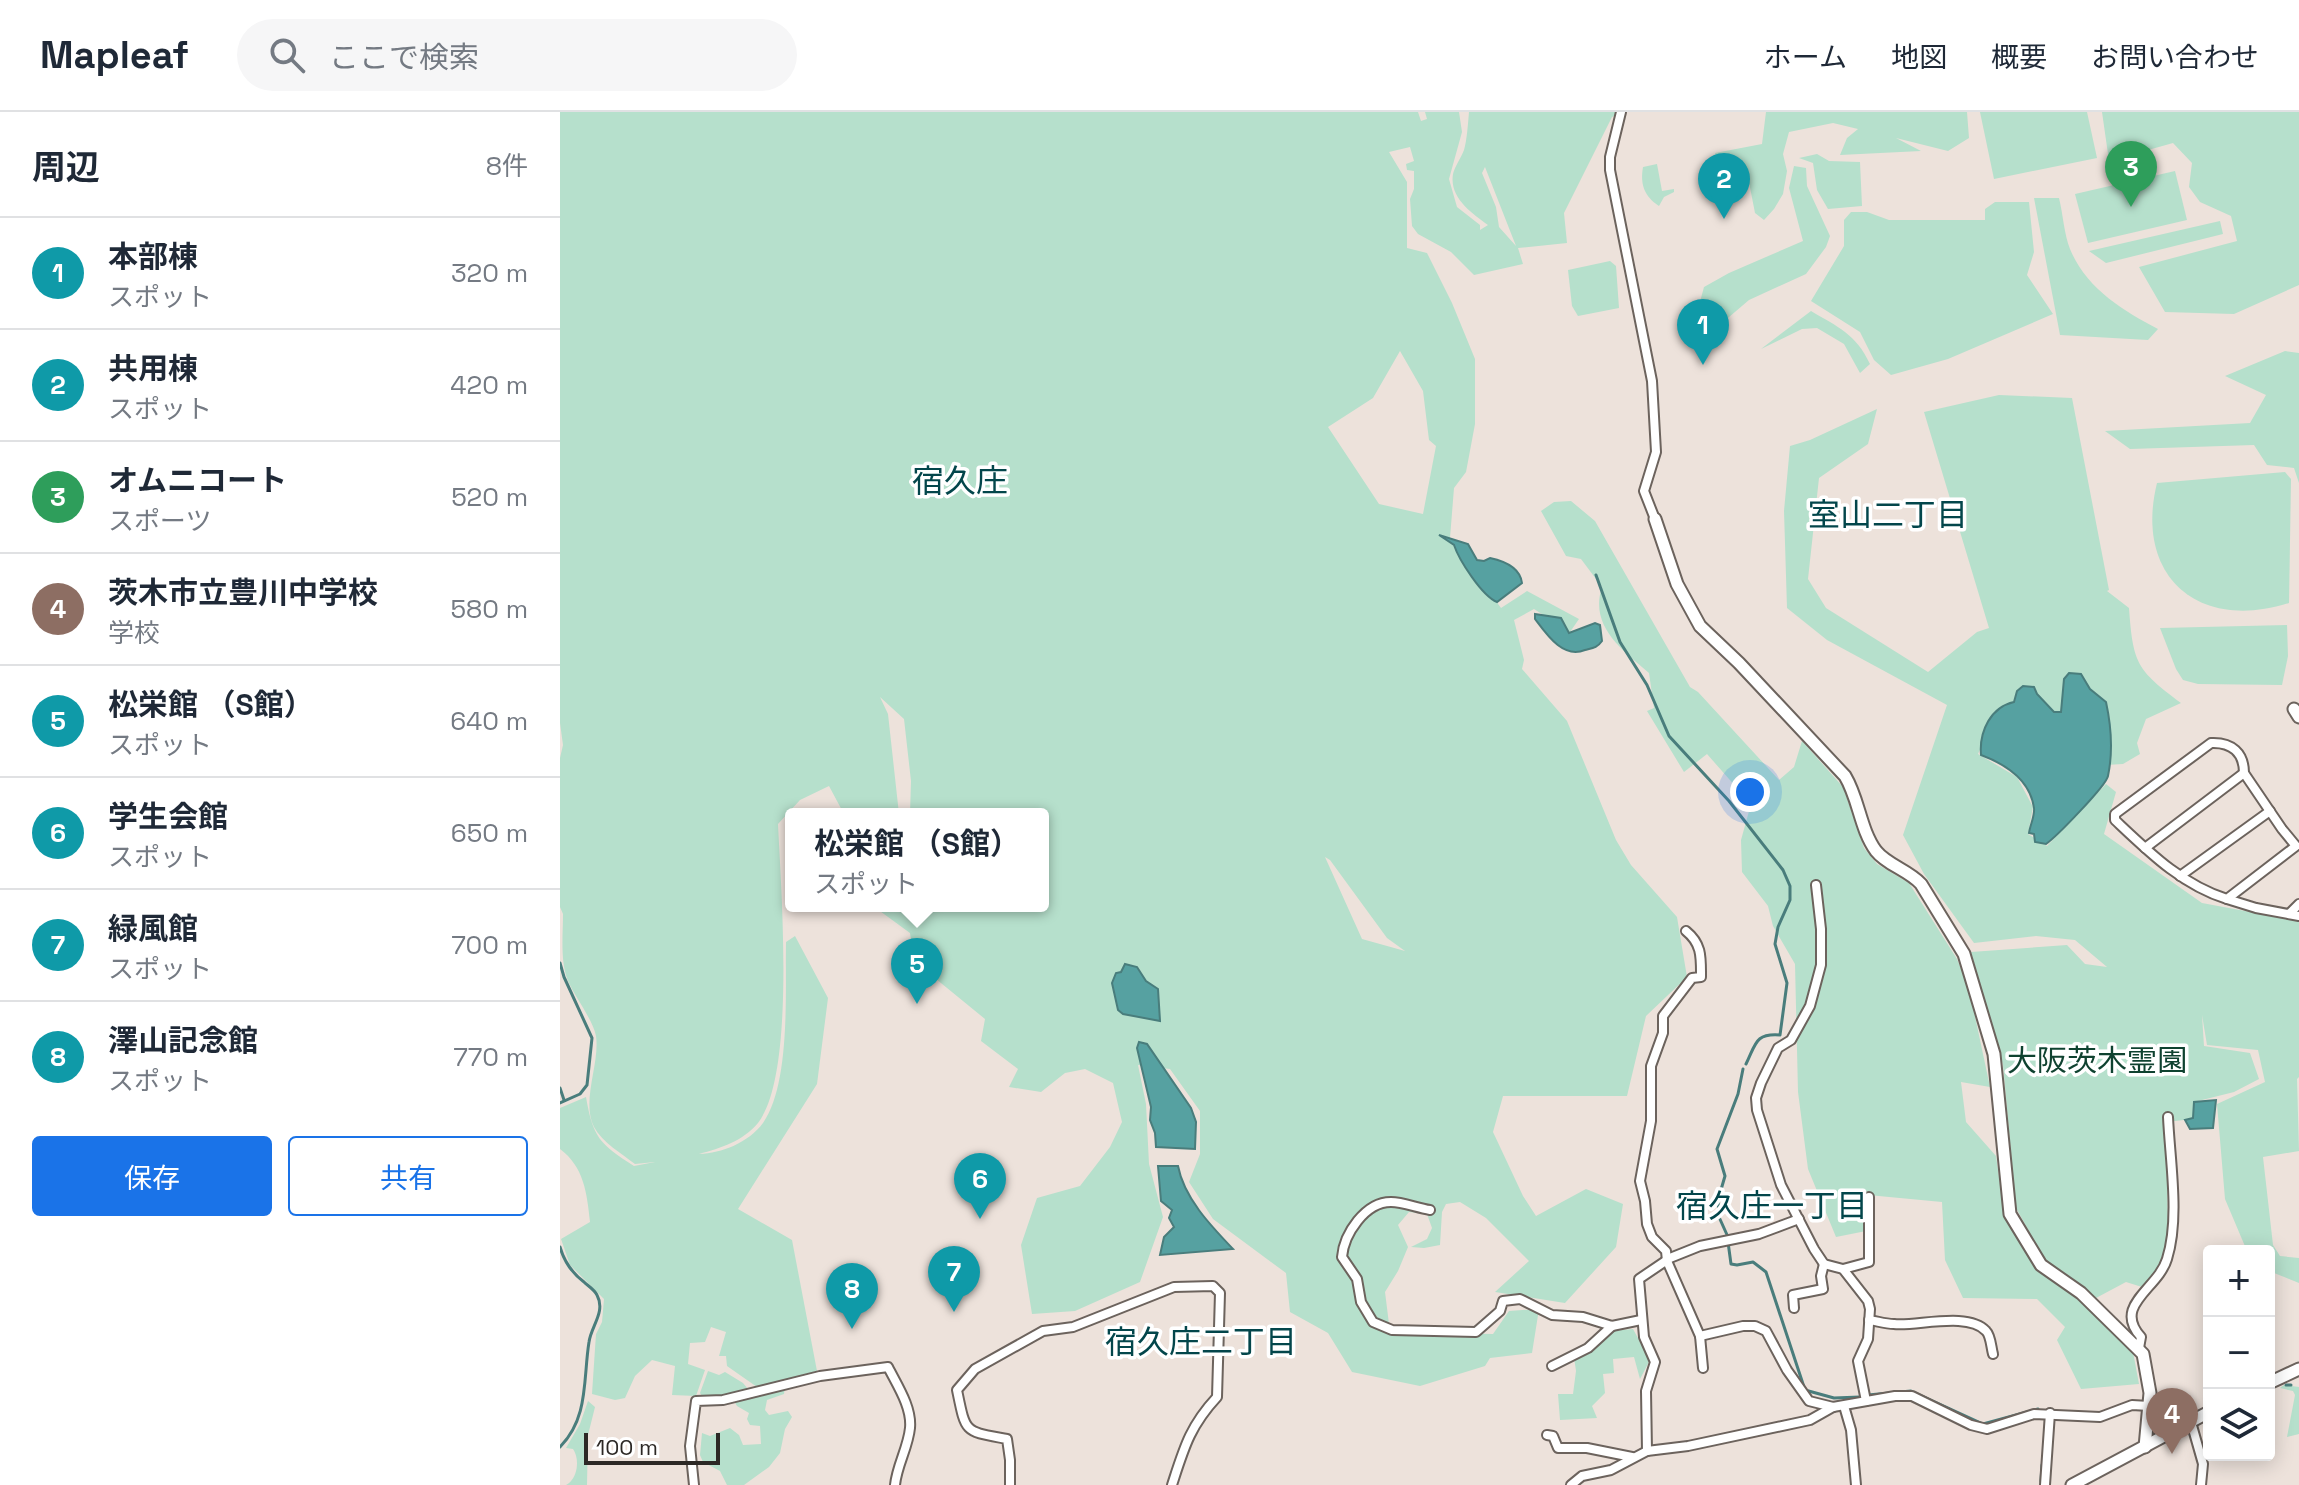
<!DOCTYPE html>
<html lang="ja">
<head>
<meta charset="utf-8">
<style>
	:root { --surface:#fff; --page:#f6f6f7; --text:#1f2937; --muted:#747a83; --line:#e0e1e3; --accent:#1a73e8 }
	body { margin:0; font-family:"Space Grotesk","Noto Sans JP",sans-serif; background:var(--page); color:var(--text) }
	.controls { position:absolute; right:24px; bottom:24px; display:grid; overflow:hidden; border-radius:8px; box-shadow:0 4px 20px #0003 }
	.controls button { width:72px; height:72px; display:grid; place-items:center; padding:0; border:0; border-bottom:2px solid var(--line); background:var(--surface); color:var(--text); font:40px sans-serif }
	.scale { position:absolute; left:24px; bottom:20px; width:136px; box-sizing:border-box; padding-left:8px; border:4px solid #2c2825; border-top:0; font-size:22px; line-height:28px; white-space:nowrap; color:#2c2825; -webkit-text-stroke:6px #fff; paint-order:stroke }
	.you { position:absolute; left:1190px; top:680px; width:28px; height:28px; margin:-20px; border:6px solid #fff; border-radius:50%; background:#1a73e8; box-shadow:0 0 0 12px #1a73e833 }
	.badge { display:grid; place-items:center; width:52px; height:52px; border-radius:50%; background:var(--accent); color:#fff; font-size:26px; font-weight:700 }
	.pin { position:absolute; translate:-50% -66px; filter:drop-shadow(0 2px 4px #0008) }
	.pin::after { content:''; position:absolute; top:42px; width:28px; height:24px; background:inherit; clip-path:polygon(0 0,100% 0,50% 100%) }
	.popup { position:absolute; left:225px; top:696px; width:264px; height:104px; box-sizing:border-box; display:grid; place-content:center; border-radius:8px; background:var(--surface); filter:drop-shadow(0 2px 6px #0005); font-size:26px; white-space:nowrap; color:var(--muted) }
	.popup b { font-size:30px; color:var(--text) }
	.popup::after { content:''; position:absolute; left:50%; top:100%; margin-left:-16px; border:16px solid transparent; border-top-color:var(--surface) }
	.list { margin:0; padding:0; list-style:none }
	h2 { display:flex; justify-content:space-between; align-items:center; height:104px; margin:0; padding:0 32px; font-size:34px }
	h2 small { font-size:26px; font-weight:400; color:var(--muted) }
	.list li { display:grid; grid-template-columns:52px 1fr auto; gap:24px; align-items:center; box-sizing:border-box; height:112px; padding:0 32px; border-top:2px solid var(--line) }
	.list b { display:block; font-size:30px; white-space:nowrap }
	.list p { margin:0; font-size:26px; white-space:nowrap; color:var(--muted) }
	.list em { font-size:26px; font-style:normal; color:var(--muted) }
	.actions { display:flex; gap:16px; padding:24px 32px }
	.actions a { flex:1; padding:18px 0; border:2px solid var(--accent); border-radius:8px; text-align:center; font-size:28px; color:var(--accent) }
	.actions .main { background:var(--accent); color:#fff }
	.icon { flex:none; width:44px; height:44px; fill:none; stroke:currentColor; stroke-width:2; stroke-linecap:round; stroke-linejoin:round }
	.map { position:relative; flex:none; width:1739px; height:1373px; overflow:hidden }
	header { display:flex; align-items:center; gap:48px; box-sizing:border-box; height:112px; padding:0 40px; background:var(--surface); border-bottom:2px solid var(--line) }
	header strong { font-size:38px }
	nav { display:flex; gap:44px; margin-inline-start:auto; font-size:28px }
	.search { width:560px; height:72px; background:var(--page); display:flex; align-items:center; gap:20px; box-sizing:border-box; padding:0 28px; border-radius:44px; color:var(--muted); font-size:30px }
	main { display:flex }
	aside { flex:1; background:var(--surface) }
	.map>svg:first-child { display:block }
</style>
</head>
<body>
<header>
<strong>Mapleaf</strong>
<div class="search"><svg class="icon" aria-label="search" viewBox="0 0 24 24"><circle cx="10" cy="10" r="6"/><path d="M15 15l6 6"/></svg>ここで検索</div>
<nav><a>ホーム</a><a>地図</a><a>概要</a><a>お問い合わせ</a></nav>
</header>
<main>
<aside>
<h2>周辺<small>8件</small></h2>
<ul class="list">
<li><span class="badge" style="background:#0f9aa8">1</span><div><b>本部棟</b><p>スポット</p></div><em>320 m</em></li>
<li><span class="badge" style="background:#0f9aa8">2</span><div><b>共用棟</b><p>スポット</p></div><em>420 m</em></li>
<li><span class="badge" style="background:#2e9e5b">3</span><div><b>オムニコート</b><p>スポーツ</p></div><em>520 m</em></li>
<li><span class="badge" style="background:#8d6e63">4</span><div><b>茨木市立豊川中学校</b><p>学校</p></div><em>580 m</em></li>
<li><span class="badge" style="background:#0f9aa8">5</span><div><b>松栄館 （S館）</b><p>スポット</p></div><em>640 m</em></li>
<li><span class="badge" style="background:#0f9aa8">6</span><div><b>学生会館</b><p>スポット</p></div><em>650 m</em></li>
<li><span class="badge" style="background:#0f9aa8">7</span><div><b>緑風館</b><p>スポット</p></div><em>700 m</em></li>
<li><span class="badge" style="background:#0f9aa8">8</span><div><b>澤山記念館</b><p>スポット</p></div><em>770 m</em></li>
</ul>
<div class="actions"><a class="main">保存</a><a>共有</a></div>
</aside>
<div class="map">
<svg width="1739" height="1373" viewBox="0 0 1739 1373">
	<rect width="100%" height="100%" fill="#ede2db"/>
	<!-- green -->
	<g fill="#b6e0cc" fill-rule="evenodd">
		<path d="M0 0H858L861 9 867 7 865 0H899L902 20 889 67 897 95 920 113V118L928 113C912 101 889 86 893 62 895 54 901 46 904 38 907 28 908 11 909 0H1063L1052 5 1004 101 1007 131 958 136 963 152 914 163 891 140 858 122 852 114 850 87 854 77V59L847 58 846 52 854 49 850 35 829 40 847 70V136L867 141 892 191 915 247V312L906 360 894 376 890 426 941 496 967 479 1019 507 1010 520 974 497 954 508 964 548 962 557 1007 609 1056 728 1071 753 1117 805 1127 865 1086 904 1067 984H943L933 1020 963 1084 976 1104 1026 1077 1063 1092 1056 1135 1005 1191 935 1180 969 1149 926 1106 900 1090 886 1092 882 1100 880 1133 864 1136 851 1135 867 1127 872 1116 867 1102 849 1100 838 1113 848 1135 838 1159 825 1180 830 1220 933 1222 949 1199 979 1197 972 1241 930 1246 925 1254 860 1274 792 1260 768 1221 730 1200 726 1161 653 1107 629 1070 640 1042V999L610 957 578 953 586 992 589 1052 603 1105 580 1170 515 1199 472 1202 461 1133 477 1086 520 1074 550 1035 562 1010 553 971 525 957 505 961 481 980 449 975 458 957 421 929 425 907 354 849 350 821 313 794H483V702H350L351 669 344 607 320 585 328 602 339 702H284L269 674 240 688 218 712C221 778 236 962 198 1011 183 1029 161 1036 139 1042 162 1041 188 1031 203 1011 231 971 225 878 226 830L235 824 268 886 257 972 178 1097 232 1128 257 1259 197 1275 167 1254 166 1244H159L166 1220 151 1215 145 1230 130 1231 128 1252 145 1258 136 1284 112 1283 115 1254 92 1248 75 1264 65 1286 55 1288 32 1282 36 1222 42 1210 44 1187 10 1153 1 1127 30 1110C27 1081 24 1055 0 1037V996L26 985C33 1026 40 1032 74 1054L95 1050 75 1052C62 1042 42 1030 34 1015 21 989 40 952 36 924 33 908 15 885 8 869 0 849 3 824 3 802L0 795V646L3 633 0 611ZM925 55 956 134 939 115 936 95 922 61ZM840 239 863 279 869 328 876 334 863 402 819 392 768 315 813 286ZM765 745 770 748 827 826 845 839 802 827Z"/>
		<path d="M1206 0H1407L1409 26 1388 39 1336 26 1361 39 1280 43 1287 26 1298 17 1273 11 1229 20 1223 42 1227 59 1223 82 1214 97 1204 108 1195 101 1186 55 1160 57 1155 41 1202 32Z"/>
		<path d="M1420 0H1527L1537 46 1434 67Z"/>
		<path d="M1542 0H1739V173L1674 202 1605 200 1579 155 1677 129 1671 104 1640 90 1629 75 1632 51 1613 31 1549 49Z"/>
		<path d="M1257 42 1269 49 1300 50 1302 94 1268 97 1257 78 1253 51 1239 46Z"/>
		<path d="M1097 52 1102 79 1114 77V80L1104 85 1099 94C1084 84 1080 72 1083 55Z"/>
		<path d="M1234 54 1246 56 1247 74 1270 124 1266 135 1246 162 1189 188 1155 217 1142 220 1134 212 1144 175 1169 161 1243 129 1229 76Z"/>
		<path d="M1615 59 1627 108 1528 131 1515 82Z"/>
		<path d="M1474 86H1499C1503 102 1504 122 1510 137 1526 176 1562 198 1598 217L1588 228 1500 223Z"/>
		<path d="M1435 90H1469L1474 140 1467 163 1493 202 1388 247 1331 263 1314 248 1300 220 1251 189 1284 134V108L1291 100H1307L1329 108H1425V97Z"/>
		<path d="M1660 109 1663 122 1546 151 1529 139Z"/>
		<path d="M1050 149 1056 154 1059 196 1018 204 1012 194 1008 158Z"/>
		<path d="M1251 199C1278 215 1296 222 1310 252L1300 261 1284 232 1257 216 1242 217 1201 237Z"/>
		<path d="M1725 239 1739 241V371L1734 356 1707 353 1694 333 1570 337 1545 319 1690 311 1706 283 1665 264Z"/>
		<path d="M1439 283 1512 286 1549 478 1547 479 1569 496C1573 552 1577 558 1621 591L1586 607 1577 631 1580 642 1563 652 1546 653 1537 634 1550 633 1547 626 1548 596 1524 581 1516 561 1501 607 1457 598 1437 599 1418 642 1457 665 1473 695 1468 722 1487 734 1546 672 1556 680 1544 722 1642 791 1739 809V965L1737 967 1739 1039 1703 1045 1713 1133 1720 1144 1739 1146V1171L1709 1159V1139H1687L1665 1087 1657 992 1705 970 1698 938 1647 933 1642 903 1644 934 1690 941 1699 967 1674 980 1634 990 1633 1007 1606 1010 1608 1116 1603 1149 1582 1175 1566 1170 1536 1186 1485 1148 1456 1096 1443 953 1411 840 1507 833 1525 852 1547 855 1515 828 1476 824 1414 831 1364 762 1343 723 1387 593 1267 528 1227 496 1224 399 1230 334 1250 328 1317 297 1308 332 1259 366 1248 467 1266 496 1368 560 1417 520 1429 516 1364 300Z"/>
		<path d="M1725 360 1731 367 1729 491C1638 520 1574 464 1597 371Z"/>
		<path d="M1011 389 1035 409 1130 575 1138 580 1219 668 1234 655 1242 629 1283 675 1304 736 1317 752 1349 771 1397 847 1409 876 1430 975 1401 970 1406 1010 1436 1044 1444 1099 1478 1157 1534 1197 1573 1240 1579 1272 1521 1277 1497 1228 1505 1215 1477 1187 1403 1186 1385 1148 1382 1090 1308 1083 1306 1119 1276 1125 1248 1057 1238 980 1235 852 1213 814 1208 794 1182 760 1181 728 1191 692 1147 642 1124 660 1087 599 1094 596 1089 561C1062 538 1029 514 1042 475L1021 447 1006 444 981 399 994 390Z"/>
		<path d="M1727 513 1728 544 1722 573 1638 572 1623 568 1616 557 1600 516Z"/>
		<path d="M1073 1217 1090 1248 1080 1267 1074 1245 1053 1247 1054 1261 1043 1262 1045 1281 1032 1294 1037 1306 1000 1308 998 1282H1013L1016 1259 1014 1245 1050 1219Z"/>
		<path d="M148 1259 159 1263 165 1260 183 1271 188 1277 162 1284H142L140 1281Z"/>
		<path d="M1724 1273 1739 1275V1322L1727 1325 1735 1283 1733 1279 1720 1276Z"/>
		<path d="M225 1275 224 1282 207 1288 205 1298 209 1303 228 1299 232 1305 225 1317 220 1341 209 1355 184 1373H167L160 1359 143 1350 140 1343 142 1321 150 1324 170 1316 179 1323 183 1333 201 1332 200 1314 190 1313 187 1307 189 1301 177 1294 174 1289Z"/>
		<path d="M28 1289 35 1295 28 1323 27 1373H6C18 1367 20 1347 13 1337L6 1336 20 1312Z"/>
	</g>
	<!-- water -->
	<g fill="#56a1a1" stroke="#497d7c" stroke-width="2">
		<path d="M879 423 908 432 917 448 924 449 930 446C944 449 960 455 962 471L937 490C922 484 899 448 894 433Z"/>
		<path d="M975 502 1001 506 1009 521 1035 511 1040 513 1042 529C1037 536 1033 536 1025 538 1003 547 987 523 975 507Z"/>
		<path d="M1509 561 1521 562 1530 577 1546 590C1551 613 1553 640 1548 664 1546 674 1496 725 1486 732L1475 730 1474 722 1469 721C1470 713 1475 704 1474 696 1470 667 1445 652 1421 643 1419 619 1431 595 1454 590L1457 579 1463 574 1474 575 1477 582 1494 600H1501L1504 567Z"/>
		<path d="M565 852 577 855 586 869 598 877 600 909 563 902 558 898 552 871 556 861 561 860Z"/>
		<path d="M579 930 587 932 631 996 636 1010 635 1037 596 1035 595 1021 590 1008 591 995 577 936Z"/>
		<path d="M1656 988 1653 1016 1630 1017 1625 1008 1633 1006 1634 990Z"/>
		<path d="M598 1054H618C624 1086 651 1114 673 1137L600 1143 604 1125 614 1115 609 1106 612 1098 601 1089Z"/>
	</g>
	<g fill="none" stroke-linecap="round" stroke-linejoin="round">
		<!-- stream -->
		<g stroke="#497d7c" stroke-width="3">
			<path d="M1036 463 1060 530 1087 573 1109 624 1169 689 1223 758 1230 774V788L1218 815 1215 832 1227 871 1220 923C1195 921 1196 932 1186 952"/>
			<path d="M0 851 4 865 32 926 27 973 20 982 0 991"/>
			<path d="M0 976 4 988"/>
			<path d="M1168 1125 1159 1105 1158 1088 1165 1064 1157 1037 1178 982 1183 957"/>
			<path d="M1168 1130 1171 1152 1177 1153 1193 1150 1206 1160 1245 1278 1274 1286 1300 1285"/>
			<path d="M0 1135C4 1149 12 1161 24 1170 28 1174 34 1177 37 1183 46 1200 31 1214 29 1230 23 1267 29 1306 0 1335"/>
			<path d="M1726 1273H1731"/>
			<path d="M1308 1283 1351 1279 1423 1312 1478 1297"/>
			<path d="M1481 1369 1482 1353"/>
		</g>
		<!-- minor casing -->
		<g stroke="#6c635d" stroke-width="12">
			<g id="minor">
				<path d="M1061 0 1050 45V58L1092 269 1096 340 1084 379 1095 407"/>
				<path d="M1651 631C1672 630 1684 641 1684 661L1722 717 1736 734 1667 787C1622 773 1589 740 1555 708V702Z"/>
				<path d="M1585 736 1684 661"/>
				<path d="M1620 764 1710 699"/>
				<path d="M1256 773 1261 817V853L1250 894 1231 928 1218 936 1201 971 1196 986 1197 998 1221 1073 1254 1137 1264 1152 1283 1157 1308 1189 1310 1197 1308 1227 1298 1249 1306 1289"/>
				<path d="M1667 787 1696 796 1739 804"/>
				<path d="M1729 802 1739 792"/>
				<path d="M1126 819C1142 832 1141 845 1141 865L1132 866 1103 904V921L1091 954V1009L1080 1069 1085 1089 1087 1112 1092 1125 1106 1139 1107 1149 1140 1224 1143 1256"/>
				<path d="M870 1098C857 1096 843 1090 831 1090 805 1090 784 1122 782 1145L797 1167 801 1190 813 1210 832 1218 916 1220 940 1199 943 1189 960 1187 992 1203 1023 1205 1052 1214 1081 1208"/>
				<path d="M1283 1157 1309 1150V1085"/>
				<path d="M1234 1196 1233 1183 1263 1177 1261 1164 1264 1152"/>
				<path d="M1309 1208C1317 1209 1325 1212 1334 1212 1355 1215 1408 1199 1426 1219 1431 1224 1431 1235 1433 1242"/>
				<path d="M1140 1224 1183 1214H1195L1206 1219 1227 1258 1249 1289 1273 1295"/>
				<path d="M1579 1236 1581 1225C1552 1193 1598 1177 1607 1147 1620 1106 1610 1049 1608 1005"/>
				<path d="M992 1254 1028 1236 1052 1214"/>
				<path d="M1284 1294 1291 1318 1296 1373"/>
				<path d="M1631 1310 1643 1352 1641 1373"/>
				<path d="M987 1323 993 1324 998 1336H1027L1072 1345"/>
				<path d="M1087 1339 1086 1279 1095 1250 1084 1225 1079 1167 1110 1146 1140 1134 1199 1122 1239 1107"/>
				<path d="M134 1373 130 1334 136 1289 163 1288 260 1264 328 1255C337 1273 352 1295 350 1316 348 1336 337 1353 335 1373"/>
				<path d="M450 1373V1348L447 1327C404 1319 406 1322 397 1278L415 1257 483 1219 513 1215 614 1175 653 1174 660 1181 657 1285C630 1314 624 1336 612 1373"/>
				<path d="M1011 1373 1022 1364 1051 1358 1087 1339 1128 1334 1250 1308 1273 1295 1335 1284H1352L1411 1313 1427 1317 1474 1302 1540 1305 1572 1293 1589 1294"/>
				<path d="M1485 1373 1490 1301"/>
			</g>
		</g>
		<!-- tertiary casing -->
		<g stroke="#6c635d" stroke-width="15">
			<g id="tertiary">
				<path d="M1095 407 1117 472 1140 514 1179 551 1285 664C1299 687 1300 717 1316 739 1327 753 1348 758 1361 772L1404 842 1434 942 1450 1102 1481 1153 1521 1181 1583 1242 1590 1281 1585 1335"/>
				<path d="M1734 597 1739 605"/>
				<path d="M1709 1271 1739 1257"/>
				<path d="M1512 1373 1649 1300"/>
			</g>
		</g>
		<!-- minor -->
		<use href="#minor" stroke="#fff" stroke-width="8"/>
		<!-- tertiary -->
		<use href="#tertiary" stroke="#fff" stroke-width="11"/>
	</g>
	<g text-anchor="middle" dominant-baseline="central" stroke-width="7" stroke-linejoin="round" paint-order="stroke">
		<!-- park labels -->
		<g font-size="30" fill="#0f4230" stroke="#fff">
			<text x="1537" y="948">大阪茨木霊園</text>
		</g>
		<!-- neighbourhood labels -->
		<g font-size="32" fill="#03464b" stroke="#fff">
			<text x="400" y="369">宿久庄</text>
			<text x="1328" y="403">室山二丁目</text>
			<text x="1212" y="1094">宿久庄一丁目</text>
			<text x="641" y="1230">宿久庄二丁目</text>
		</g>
	</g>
</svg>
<div class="controls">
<button>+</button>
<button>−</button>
<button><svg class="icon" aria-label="layers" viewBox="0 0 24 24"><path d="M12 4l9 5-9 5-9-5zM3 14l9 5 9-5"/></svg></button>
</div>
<div class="scale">100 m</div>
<div class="you"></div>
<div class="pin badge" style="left:1143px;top:253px;background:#0f9aa8">1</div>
<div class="pin badge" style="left:1164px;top:107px;background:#0f9aa8">2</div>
<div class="pin badge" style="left:1571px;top:95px;background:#2e9e5b">3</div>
<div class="pin badge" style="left:1612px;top:1342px;background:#8d6e63">4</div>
<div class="pin badge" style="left:357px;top:892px;background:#0f9aa8">5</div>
<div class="popup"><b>松栄館 （S館）</b>スポット</div>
<div class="pin badge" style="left:420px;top:1107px;background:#0f9aa8">6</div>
<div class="pin badge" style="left:394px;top:1200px;background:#0f9aa8">7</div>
<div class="pin badge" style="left:292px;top:1217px;background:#0f9aa8">8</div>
</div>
</main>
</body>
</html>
